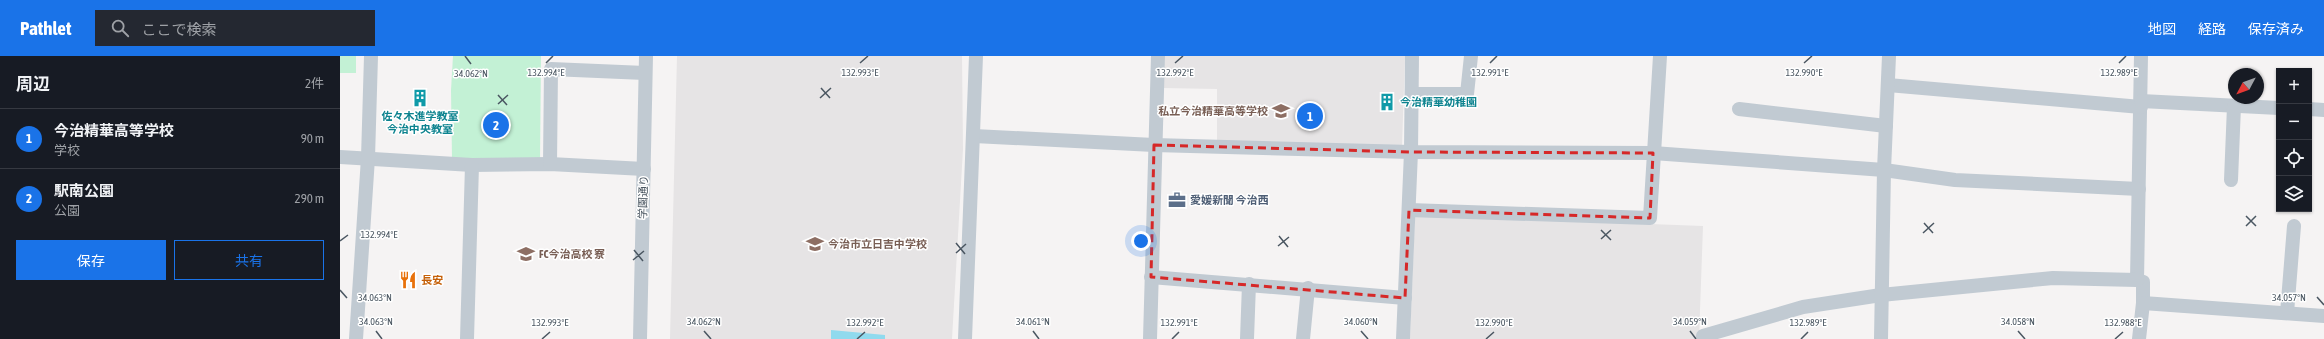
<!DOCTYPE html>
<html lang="ja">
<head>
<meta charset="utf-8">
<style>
	:root { --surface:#171b24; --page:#242831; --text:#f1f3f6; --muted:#9ea1a6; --line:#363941; --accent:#1a73e8 }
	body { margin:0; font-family:"Asap Condensed","Noto Sans JP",sans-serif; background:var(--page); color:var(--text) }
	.controls { position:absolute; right:12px; top:12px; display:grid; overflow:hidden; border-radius:0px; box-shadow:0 1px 3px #0004 }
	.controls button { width:36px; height:36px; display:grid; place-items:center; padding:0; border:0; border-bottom:1px solid var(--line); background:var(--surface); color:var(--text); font:20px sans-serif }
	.compass { position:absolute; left:1888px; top:12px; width:36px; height:36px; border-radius:50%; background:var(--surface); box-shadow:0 1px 3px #0004; rotate:229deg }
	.you { position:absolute; left:801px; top:185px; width:14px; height:14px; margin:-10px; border:3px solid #fff; border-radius:50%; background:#1a73e8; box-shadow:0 0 0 6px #1a73e833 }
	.badge { display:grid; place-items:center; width:26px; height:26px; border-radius:50%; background:var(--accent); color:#fff; font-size:13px; font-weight:700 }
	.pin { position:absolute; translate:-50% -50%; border:2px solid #fff; box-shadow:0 1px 4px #0006 }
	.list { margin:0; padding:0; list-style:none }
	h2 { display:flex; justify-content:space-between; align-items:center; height:52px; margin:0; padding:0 16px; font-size:17px }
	h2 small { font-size:13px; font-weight:400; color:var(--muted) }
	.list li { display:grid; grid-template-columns:26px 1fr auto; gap:12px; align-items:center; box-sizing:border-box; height:60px; padding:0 16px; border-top:1px solid var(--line) }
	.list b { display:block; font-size:15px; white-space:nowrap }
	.list p { margin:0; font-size:13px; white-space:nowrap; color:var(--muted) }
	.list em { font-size:13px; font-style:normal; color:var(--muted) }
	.actions { display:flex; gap:8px; padding:12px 16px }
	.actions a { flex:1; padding:9px 0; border:1px solid var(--accent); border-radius:0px; text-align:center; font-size:14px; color:var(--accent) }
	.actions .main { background:var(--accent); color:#fff }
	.icon { flex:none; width:22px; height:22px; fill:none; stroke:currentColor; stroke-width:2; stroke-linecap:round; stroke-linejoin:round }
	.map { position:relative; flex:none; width:1984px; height:283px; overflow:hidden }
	header { display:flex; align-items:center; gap:24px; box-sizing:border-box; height:56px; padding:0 20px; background:var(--accent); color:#fff }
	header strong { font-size:19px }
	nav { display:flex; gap:22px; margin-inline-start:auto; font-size:14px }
	.search { width:280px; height:36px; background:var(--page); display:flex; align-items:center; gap:10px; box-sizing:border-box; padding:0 14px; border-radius:0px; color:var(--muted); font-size:15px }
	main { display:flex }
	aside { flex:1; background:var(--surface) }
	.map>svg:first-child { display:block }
</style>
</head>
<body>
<header>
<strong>Pathlet</strong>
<div class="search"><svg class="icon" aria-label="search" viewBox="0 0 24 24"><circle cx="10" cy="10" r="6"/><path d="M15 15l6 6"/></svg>ここで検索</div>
<nav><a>地図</a><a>経路</a><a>保存済み</a></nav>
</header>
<main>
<aside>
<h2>周辺<small>2件</small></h2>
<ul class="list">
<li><span class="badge">1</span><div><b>今治精華高等学校</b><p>学校</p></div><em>90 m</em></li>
<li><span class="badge">2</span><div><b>駅南公園</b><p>公園</p></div><em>290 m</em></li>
</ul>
<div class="actions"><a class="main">保存</a><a>共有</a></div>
</aside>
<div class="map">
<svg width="1984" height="283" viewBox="0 0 1984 283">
	<rect width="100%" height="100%" fill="#f5f3f3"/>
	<!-- education -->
	<g fill="#e6e4e5">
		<path d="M337 0H622L623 93 612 283H330Z"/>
		<path d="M825 0H1065L1062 91 877 86V33L823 32Z"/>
		<path d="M1075 159 1363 170 1359 283H1070Z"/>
	</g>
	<!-- green -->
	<g fill="#c3f1d5">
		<rect x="0" y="0" width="16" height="17"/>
		<path d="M113 0H201L200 105 112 104 111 34Z"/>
	</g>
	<!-- water -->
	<path fill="#90daee" d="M491 274 545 279V283H491Z"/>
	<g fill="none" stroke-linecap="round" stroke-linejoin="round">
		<!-- minor -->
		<g stroke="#c1cad2" stroke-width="14">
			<path d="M1801 0 1797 224 1803 226V247"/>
			<path d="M1548 29 1801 51"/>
			<path d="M1072 38H1127L1131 0"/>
			<path d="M1801 45 1939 52"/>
			<path d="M1399 53 1546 70"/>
			<path d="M1969 53 1984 54"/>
			<path d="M634 80 814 89 1071 96 1313 97 1544 114 1615 124 1799 133"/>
			<path d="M0 101 132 109 210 108 304 113"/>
			<path d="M210 108 211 13 305 17"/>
			<path d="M1891 124 1894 50"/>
			<path d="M1069 154 1310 162 1320 0"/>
			<path d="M811 221 1065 242"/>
			<path d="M1947 257 1954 170"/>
			<path d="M1363 280 1463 251 1541 239 1713 222 1797 224"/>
			<path d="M16 283 28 102 31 0"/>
			<path d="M127 283 132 109"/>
			<path d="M300 283 306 0"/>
			<path d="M625 283 636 0"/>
			<path d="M810 283 818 0"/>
			<path d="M907 283 909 228"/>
			<path d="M963 283 968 232"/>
			<path d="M1063 283 1071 96 1072 0"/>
			<path d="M1541 283 1544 114 1549 0"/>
			<path d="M1799 283 1803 247 1984 260"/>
		</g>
	</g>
	<!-- marked area -->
	<path fill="none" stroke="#d62828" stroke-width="3" stroke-dasharray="8 5" stroke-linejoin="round" d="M814 89 1071 96 1313 97 1310 162 1069 154 1065 242 811 221Z"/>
	<!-- ticks -->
	<path fill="none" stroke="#4a5661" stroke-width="1.5" d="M125 0 131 8M206 7 213 0M520 7 528 0M835 7 843 0M1150 7 1157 0M1464 7 1472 0M1779 7 1786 0M481 32 490 42M158 39 167 49M480 42 491 32M158 48 168 39M1906 160 1916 170M1584 167 1593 177M1906 170 1916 160M1261 174 1271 184M1583 177 1594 167M939 180 948 191M1261 183 1271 174M0 185 8 179M616 187 625 198M938 190 949 181M294 194 303 205M616 197 626 188M293 204 304 195M0 234 7 242M1977 241 1984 249M36 275 42 283M364 275 371 283M693 275 699 283M1021 275 1028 283M1350 275 1356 283M1678 275 1685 283M202 283 210 276M517 283 525 276M832 283 839 276M1146 283 1154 276M1461 283 1468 276M1775 283 1783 276"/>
	<!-- icons -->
	<defs>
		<g id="building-bare" transform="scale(1.38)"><path d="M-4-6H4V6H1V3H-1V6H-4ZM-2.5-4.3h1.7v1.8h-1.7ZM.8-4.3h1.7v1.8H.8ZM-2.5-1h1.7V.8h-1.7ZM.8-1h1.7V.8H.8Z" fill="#0f9aa8" stroke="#fff" stroke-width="2.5" paint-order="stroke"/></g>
		<g id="school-bare" transform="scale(1.38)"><path d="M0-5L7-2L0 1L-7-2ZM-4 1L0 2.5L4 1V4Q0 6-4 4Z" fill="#8d6e63" stroke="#fff" stroke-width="2.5" paint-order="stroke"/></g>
		<g id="office-bare" transform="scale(1.38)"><path d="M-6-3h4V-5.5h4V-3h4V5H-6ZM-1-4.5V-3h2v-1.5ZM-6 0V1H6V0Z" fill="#5c6f8a" stroke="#fff" stroke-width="2.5" paint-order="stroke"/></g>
		<g id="restaurant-bare" transform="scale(1.38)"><path d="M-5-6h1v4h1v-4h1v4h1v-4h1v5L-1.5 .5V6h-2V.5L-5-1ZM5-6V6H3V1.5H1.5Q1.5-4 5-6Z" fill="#e8710a" stroke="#fff" stroke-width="2.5" paint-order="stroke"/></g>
	</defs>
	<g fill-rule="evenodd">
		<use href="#building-bare" x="80" y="42"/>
		<use href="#building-bare" x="1047" y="46"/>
		<use href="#school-bare" x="941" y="55"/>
		<use href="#office-bare" x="837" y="144"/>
		<use href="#school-bare" x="475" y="188"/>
		<use href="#school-bare" x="186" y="198"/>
		<use href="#restaurant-bare" x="68" y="224"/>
	</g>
	<g text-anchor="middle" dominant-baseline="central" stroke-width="3" stroke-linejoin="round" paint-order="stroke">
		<!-- culture labels -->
		<g font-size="11" font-weight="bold" fill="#0d838f" stroke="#fff" text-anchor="start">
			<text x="1060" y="46">今治精華幼稚園</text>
			<text x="80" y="60" text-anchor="middle">佐々木進学教室<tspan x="80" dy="13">今治中央教室</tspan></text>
		</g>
		<!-- education labels -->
		<g font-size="11" font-weight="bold" fill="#785e54" stroke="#fff" text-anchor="start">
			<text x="928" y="55" text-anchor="end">私立今治精華高等学校</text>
			<text x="488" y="188">今治市立日吉中学校</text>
			<text x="199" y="198">FC今治高校 寮</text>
		</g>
		<!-- street labels -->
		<g font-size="11" fill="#4a5661" stroke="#fff">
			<text transform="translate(303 141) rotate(-88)">学園通り</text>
		</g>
		<!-- service labels -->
		<g font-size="11" font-weight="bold" fill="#4e5e75" stroke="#fff" text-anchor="start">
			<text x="850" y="144">愛媛新聞 今治西</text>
		</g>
		<!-- food labels -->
		<g font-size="11" font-weight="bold" fill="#c56008" stroke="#fff" text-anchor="start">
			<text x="81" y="224">長安</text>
		</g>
	</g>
	<g font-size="10" text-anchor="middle" fill="#4a5661" stroke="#fff" stroke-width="3" stroke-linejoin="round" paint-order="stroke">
		<text x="206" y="20">132.994°E</text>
		<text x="520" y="20">132.993°E</text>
		<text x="835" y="20">132.992°E</text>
		<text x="1150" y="20">132.991°E</text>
		<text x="1464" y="20">132.990°E</text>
		<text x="1779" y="20">132.989°E</text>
		<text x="131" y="21">34.062°N</text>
		<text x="39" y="182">132.994°E</text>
		<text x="1949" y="245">34.057°N</text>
		<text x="35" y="245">34.063°N</text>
		<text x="36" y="269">34.063°N</text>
		<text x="364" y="269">34.062°N</text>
		<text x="693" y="269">34.061°N</text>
		<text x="1021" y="269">34.060°N</text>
		<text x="1350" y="269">34.059°N</text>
		<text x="1678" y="269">34.058°N</text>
		<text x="210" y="270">132.993°E</text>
		<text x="525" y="270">132.992°E</text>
		<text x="839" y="270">132.991°E</text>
		<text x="1154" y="270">132.990°E</text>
		<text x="1468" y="270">132.989°E</text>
		<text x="1783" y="270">132.988°E</text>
	</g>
</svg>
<div class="controls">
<button>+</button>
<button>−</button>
<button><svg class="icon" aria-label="locate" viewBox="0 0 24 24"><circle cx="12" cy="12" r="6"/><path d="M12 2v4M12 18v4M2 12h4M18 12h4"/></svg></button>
<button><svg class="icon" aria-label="layers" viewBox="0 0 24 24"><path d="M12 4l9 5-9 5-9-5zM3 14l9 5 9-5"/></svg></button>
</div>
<svg class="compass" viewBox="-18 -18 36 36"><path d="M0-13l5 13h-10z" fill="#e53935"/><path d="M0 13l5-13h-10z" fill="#9ea1a6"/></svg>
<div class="you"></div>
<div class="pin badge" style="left:970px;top:60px">1</div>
<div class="pin badge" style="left:156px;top:69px">2</div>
</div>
</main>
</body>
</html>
